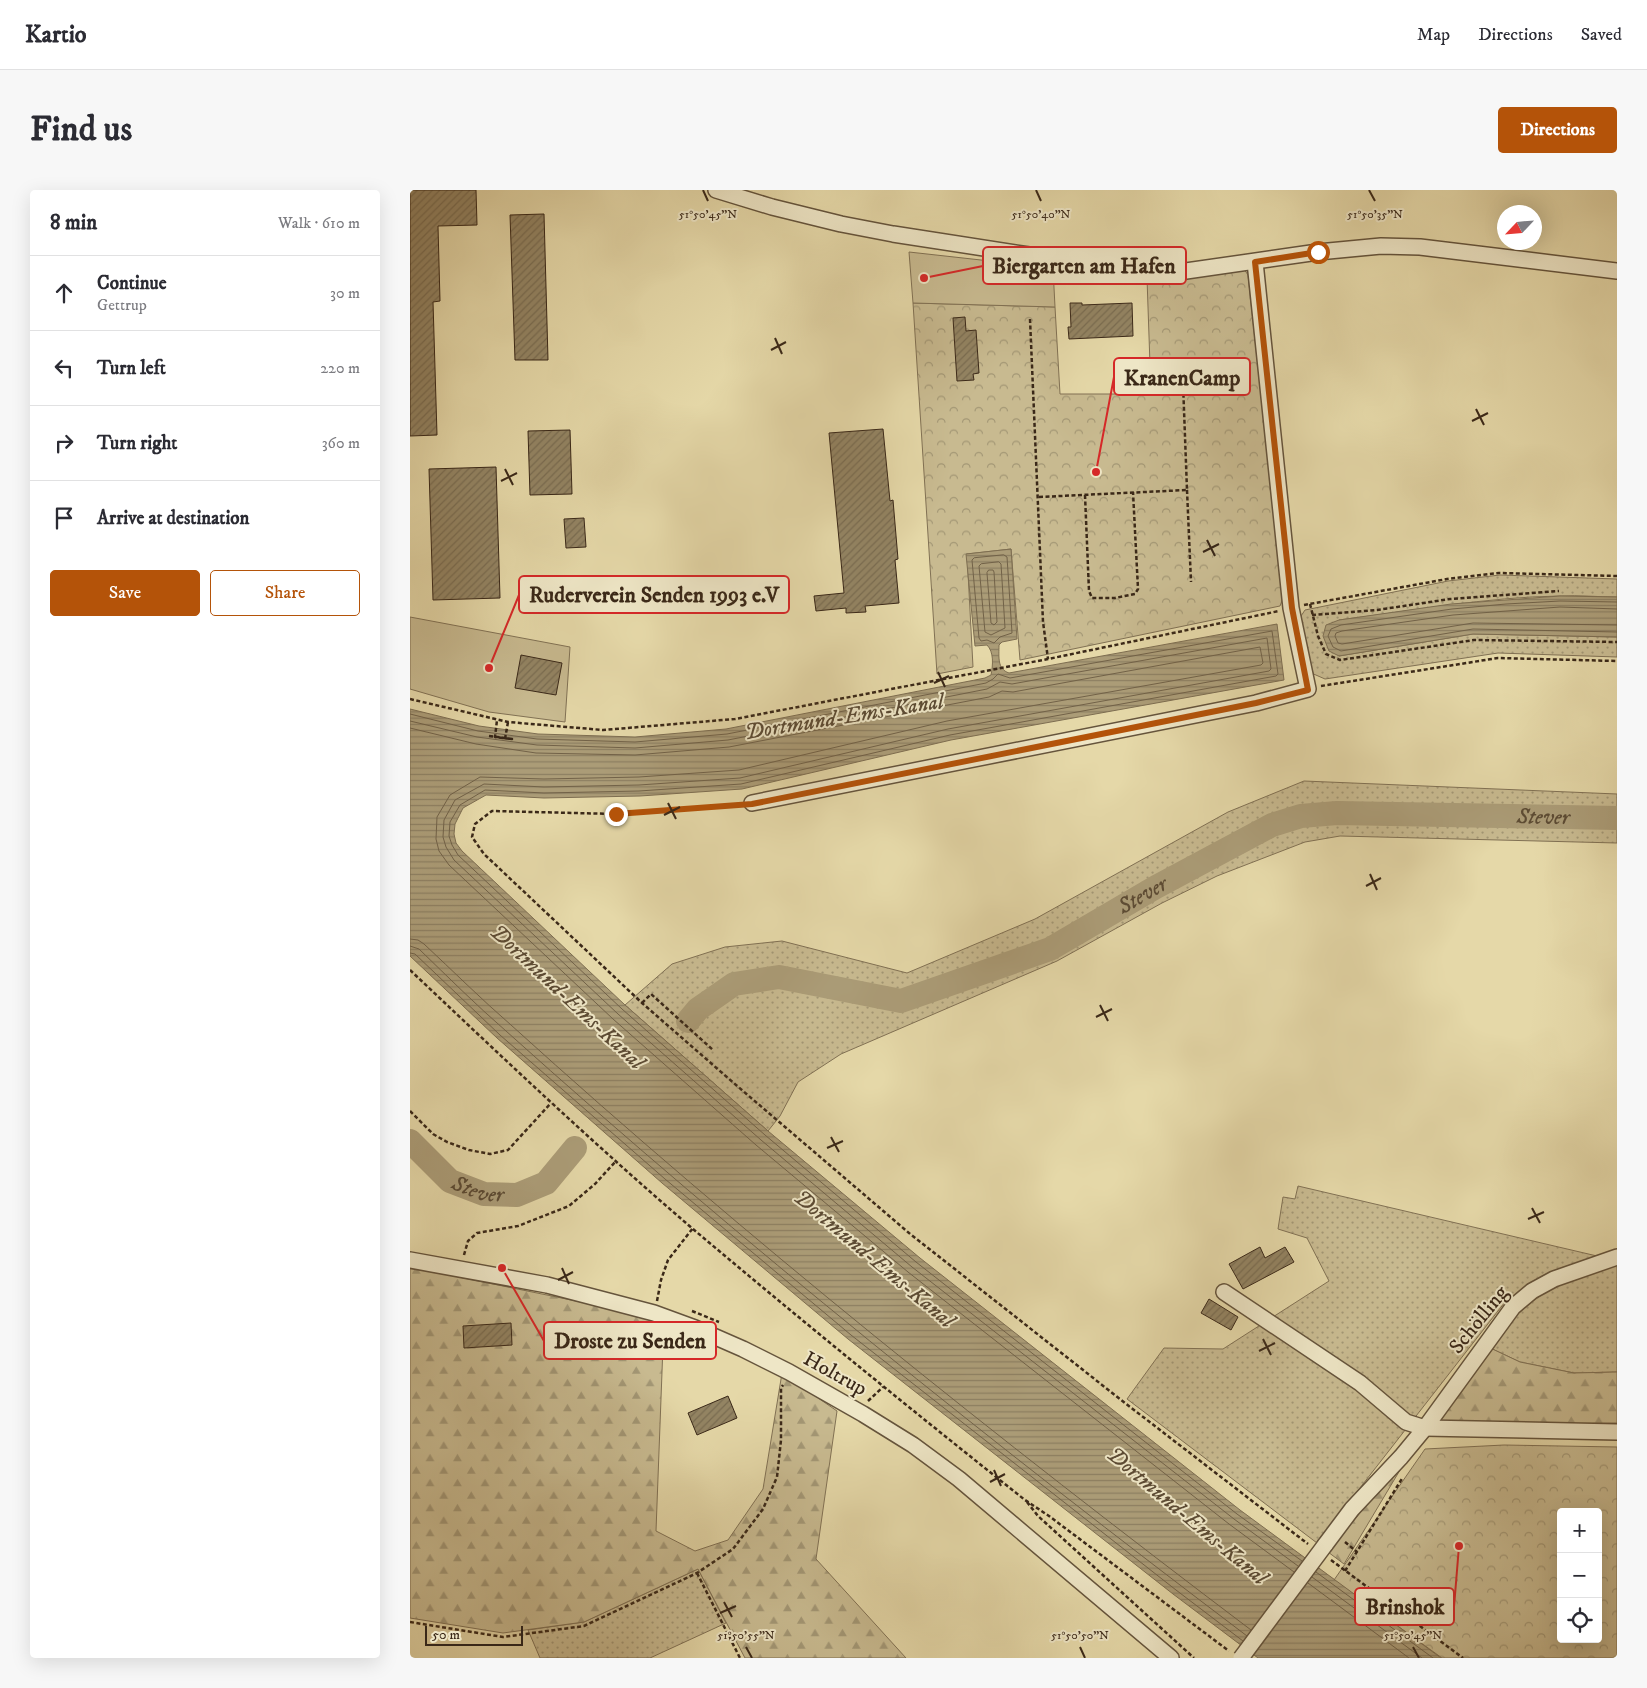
<!DOCTYPE html>
<html lang="en">
<head>
<meta charset="utf-8">
<style>
	:root { --surface:#fff; --page:#f7f7f7; --text:#2b2b33; --muted:#7c7c81; --line:#e1e1e2; --accent:#b45309 }
	body { margin:0; font-family:"IM FELL DW Pica",serif; background:var(--page); color:var(--text) }
	.controls { position:absolute; right:15px; bottom:15px; display:grid; overflow:hidden; border-radius:5px; box-shadow:0 5px 20px #0002 }
	.controls button { width:45px; height:45px; display:grid; place-items:center; padding:0; border:0; border-bottom:1px solid var(--line); background:var(--surface); color:var(--text); font:25px sans-serif }
	.compass { position:absolute; left:1087px; top:15px; width:45px; height:45px; border-radius:50%; background:var(--surface); box-shadow:0 5px 20px #0002; rotate:244deg }
	.scale { position:absolute; left:15px; bottom:12px; width:98px; box-sizing:border-box; padding-left:5px; border:2px solid #3a2818; border-top:0; font-size:14px; line-height:18px; white-space:nowrap; color:#3a2818; -webkit-text-stroke:4px #eee6c6; paint-order:stroke }
	.stop { position:absolute; width:15px; height:15px; margin:-11px; border:4px solid #b45309; border-radius:50%; background:#fff }
	.stop.end { background:#b45309; border-color:#fff; box-shadow:0 1px 5px #0008 }
	.list { margin:0; padding:0; list-style:none }
	h2 { display:flex; justify-content:space-between; align-items:center; height:65px; margin:0; padding:0 20px; font-size:21px }
	h2 small { font-size:16px; font-weight:400; color:var(--muted) }
	.list li { display:grid; grid-template-columns:32px 1fr auto; gap:15px; align-items:center; box-sizing:border-box; height:75px; padding:0 20px; border-top:1px solid var(--line) }
	.list b { display:block; font-size:19px; white-space:nowrap }
	.list p { margin:0; font-size:16px; white-space:nowrap; color:var(--muted) }
	.list em { font-size:16px; font-style:normal; color:var(--muted) }
	.actions { display:flex; gap:10px; padding:15px 20px }
	.actions a { flex:1; padding:11px 0; border:1px solid var(--accent); border-radius:5px; text-align:center; font-size:18px; color:var(--accent) }
	.actions .main { background:var(--accent); color:#fff }
	.icon { flex:none; width:28px; height:28px; fill:none; stroke:currentColor; stroke-width:2; stroke-linecap:round; stroke-linejoin:round }
	.map { position:relative; flex:none; width:1207px; height:1468px; overflow:hidden; border-radius:5px }
	header { display:flex; align-items:center; gap:30px; box-sizing:border-box; height:70px; padding:0 25px; background:var(--surface); border-bottom:1px solid var(--line) }
	header strong { font-size:24px }
	nav { display:flex; gap:28px; margin-inline-start:auto; font-size:18px }
	.intro { display:flex; align-items:center; justify-content:space-between; box-sizing:border-box; height:120px; padding:0 30px }
	h1 { margin:0; font-size:35px }
	.button { padding:12px 22px; border-radius:5px; background:var(--accent); color:#fff; font-size:18px; font-weight:700 }
	main { display:flex; gap:30px; padding:0 30px }
	aside { flex:1; background:var(--surface); border-radius:5px; box-shadow:0 5px 20px #0002 }
	.map>svg:first-child { display:block }
</style>
</head>
<body>
<header>
<strong>Kartio</strong>
<nav><a>Map</a><a>Directions</a><a>Saved</a></nav>
</header>
<div class="intro"><h1>Find us</h1><a class="button">Directions</a></div>
<main>
<aside>
<h2>8 min<small>Walk · 610 m</small></h2>
<ul class="list">
<li><svg class="icon" aria-label="ahead" viewBox="0 0 24 24"><path d="M12 20V5M6 11l6-6 6 6"/></svg><div><b>Continue</b><p>Gettrup</p></div><em>30 m</em></li>
<li><svg class="icon" aria-label="left" viewBox="0 0 24 24"><path d="M17 20v-9H6M10 6l-5 5 5 5"/></svg><div><b>Turn left</b></div><em>220 m</em></li>
<li><svg class="icon" aria-label="right" viewBox="0 0 24 24"><path d="M7 20v-9h11M14 6l5 5-5 5"/></svg><div><b>Turn right</b></div><em>360 m</em></li>
<li><svg class="icon" aria-label="arrive" viewBox="0 0 24 24"><path d="M6 21V4h12l-3 4 3 4H6"/></svg><div><b>Arrive at destination</b></div></li>
</ul>
<div class="actions"><a class="main">Save</a><a>Share</a></div>
</aside>
<div class="map">
<svg width="1207" height="1468" viewBox="0 0 1207 1468">
	<defs>
		<pattern id="grass-dots" width="8" height="8" patternUnits="userSpaceOnUse" patternTransform="scale(1.25)"><rect width="8" height="8" fill="#c8ba90"/><path d="M2 2h.1M6 6h.1" fill="none" stroke="#a39775" stroke-width="1.8" stroke-linecap="round"/></pattern>
		<pattern id="forest-firs" width="22" height="20" patternUnits="userSpaceOnUse" patternTransform="scale(1.25)"><rect width="22" height="20" fill="#c8ba90"/><path d="M5 1l3.5 6h-7zM16 11l3.5 6h-7z" fill="#a39775"/></pattern>
		<pattern id="park-crowns" width="20" height="18" patternUnits="userSpaceOnUse" patternTransform="scale(1.25)"><rect width="20" height="18" fill="#c8ba90"/><path d="M2 6a3 3 0 1 1 6 0M12 15a3 3 0 1 1 6 0" fill="none" stroke="#a39775"/></pattern>
		<pattern id="water-rules" width="6" height="5" patternUnits="userSpaceOnUse" patternTransform="scale(1.25)"><rect width="6" height="5" fill="#ab9c77"/><path d="M0 2.5h6" fill="none" stroke="#8c7f61"/></pattern>
		<pattern id="building-hatch" width="6" height="6" patternUnits="userSpaceOnUse" patternTransform="scale(1.25)"><rect width="6" height="6" fill="#938463"/><path d="M-1 1l2-2M0 6l6-6M5 7l2-2" fill="none" stroke="#796c51"/></pattern>
	</defs>
	<rect width="100%" height="100%" fill="#e5d8a8"/>
	<filter id="stains"><feTurbulence type="fractalNoise" baseFrequency=".004" numOctaves="4"/><feColorMatrix values="0 0 0 0 .2 0 0 0 0 .09 0 0 0 0 .02 0 0 0 .5 -.17"/></filter>
	<radialGradient id="worn" r=".72"><stop offset=".6" stop-color="#630" stop-opacity="0"/><stop offset="1" stop-color="#630" stop-opacity=".3"/></radialGradient>
	<!-- grass -->
	<g fill="url(#grass-dots)" stroke="#817154">
		<path d="M1090 385 1207 389V407C1188 407 1169 405 1150 406 1076 407 1002 421 929 430V466L1063 444 1207 447V467L1088 463 915 489 899 482 889 429 895 420 1038 391Z"/>
		<path d="M894 591 1207 604V653L930 646 895 652 807 686 752 713 647 771 431 864 388 892 370 926 358 941 215 815 262 774 315 757 372 751 497 783 625 729 818 622Z"/>
		<path d="M888 996 1187 1066C1151 1078 1125 1089 1095 1112L907 1353 717 1209 754 1158 813 1159 919 1091 897 1048 868 1039 873 1007 885 1009Z"/>
		<path d="M1207 1070V1182L1164 1183 1110 1172 1076 1156 1123 1105Z"/>
		<path d="M288 1379 316 1433 240 1468H130L118 1440 174 1432Z"/>
	</g>
	<!-- forest -->
	<g fill="url(#forest-firs)" stroke="#817154">
		<path d="M0 1077 254 1129 246 1341 285 1361 318 1350 353 1299 372 1183 427 1221 406 1369 496 1468H335L288 1379 174 1432 93 1443 0 1428Z"/>
		<path d="M1076 1156 1110 1172 1164 1183 1207 1182V1233L1034 1235 1027 1231Z"/>
		<path d="M994 1269 996 1270 934 1374 918 1362Z"/>
	</g>
	<!-- park -->
	<g fill="url(#park-crowns)" stroke="#817154" fill-rule="evenodd">
		<path d="M834 79 838 85 873 408 870 416 610 470 601 359 557 364 563 477 527 484 503 113 645 117 650 204H741L737 88H774Z"/>
		<path d="M1094 1255 1207 1257V1468H1032L924 1390 1015 1259ZM1151 1322H1188V1449H1151Z"/>
	</g>
	<!-- pitch -->
	<g fill="#c8ba90" stroke="#817154">
		<path d="M499 62 643 78 645 117 503 113Z"/>
		<path d="M0 427 160 457 155 532 79 522 0 499Z"/>
	</g>
	<!-- water -->
	<g fill="url(#water-rules)" stroke="#7e6e51">
		<path d="M601 359 607 449 592 452 589 455C589 467 587 479 599 483L867 434 874 490 541 550 332 599 230 606 134 608 76 605 53 618 45 634 44 644 46 653 52 661 215 815 358 941 510 1068 830 1320 1031 1468H848L763 1404 438 1149 252 993 87 848 0 766V519L69 536 128 544 225 547 316 539 575 488 581 485C583 475 584 462 577 455L565 456 556 364Z"/>
		<path d="M1150 406 1207 407V447L1063 444 929 466 919 461 913 446 916 435 929 430 1041 414Z"/>
	</g>
	<g fill="none" stroke-linecap="round" stroke-linejoin="round">
		<!-- shore -->
		<g stroke="#726248" stroke-width="1">
			<path d="M594 365 597 367 602 443 590 447 584 453 577 450 571 451 569 448 562 370 564 368Z"/>
			<path d="M589 372 591 374 595 438 581 445 575 442 569 376 571 374Z"/>
			<path d="M579 380H583L584 382 587 432 584 435 581 433 577 383Z"/>
			<path d="M1207 412 1150 411 1096 414 1042 419 931 435 921 439 918 446 923 457 931 461 1063 439 1207 442"/>
			<path d="M1207 419 1150 417 1097 421 1043 425 932 441 926 443 925 446 928 453 932 454 1063 433 1207 435"/>
			<path d="M0 524 68 541 127 549 225 552 317 544 576 493 583 489 588 484 600 488 862 441 868 484 866 486 540 545 331 594 229 601 134 603 75 600 50 615 40 632 39 646 42 655 48 665 212 819 355 945 506 1072 827 1324 892 1371"/>
			<path d="M0 531 67 547 127 555 225 558 318 550 577 499 590 492 602 494 857 448 861 479 859 481 538 539 330 588 229 595 134 597 74 594 45 610 34 630 33 647 36 657 44 670 208 824 351 950 502 1077 824 1329 888 1376"/>
			<path d="M0 538 66 554 126 563 225 565 319 557 579 507 592 501 603 502 850 457 853 473 851 475 537 531 329 580 229 587 134 589 70 587 40 605 27 627 26 649 29 661 39 675 203 829 346 955 498 1082 819 1334 884 1382"/>
			<path d="M0 749 8 750 14 754C43 781 71 809 101 835 337 1049 587 1248 841 1440"/>
			<path d="M0 756 9 759C38 787 66 815 96 841 333 1054 582 1253 837 1446"/>
			<path d="M0 763 5 764 90 845 255 989 441 1145 766 1400 833 1451"/>
			<path d="M906 1382 1023 1468"/>
			<path d="M902 1387 1012 1468"/>
			<path d="M898 1393 999 1468"/>
		</g>
		<!-- river -->
		<g stroke="#ab9c77" stroke-width="24">
			<path id="s1" d="M278 831 288 819 324 794 369 787 491 811 640 759 746 697 862 635 891 626 927 623 1207 628"/>
			<path id="s2" d="M0 951 40 991 74 1004 107 1005 136 993 165 958"/>
		</g>
	</g>
	<!-- building -->
	<g fill="url(#building-hatch)" stroke="#3a2818">
		<path d="M0 0H66L67 35 28 36 30 111 23 112 27 245 0 246Z"/>
		<path d="M134 24 138 170H105L100 25Z"/>
		<path d="M660 113H672V115L722 113 723 146 659 149 658 137H661Z"/>
		<path d="M555 127 556 141 566 140 569 183 563 184 564 190 547 191 543 128Z"/>
		<path d="M473 239 480 311 483 310 488 369 485 370 489 413 455 416 456 422 436 423V418L406 421 404 406 434 403 419 243Z"/>
		<path d="M160 240 162 304 120 305 118 241Z"/>
		<path d="M86 277 90 408 23 410 19 279Z"/>
		<path d="M174 328 176 357 156 358 154 329Z"/>
		<path d="M111 465 152 473 146 505 105 498Z"/>
		<path d="M850 1057 855 1068 875 1057 884 1072 833 1099 819 1074Z"/>
		<path d="M799 1109 828 1127 821 1140 791 1123Z"/>
		<path d="M101 1133 102 1155 54 1158 53 1136Z"/>
		<path d="M318 1206 327 1228 287 1245 278 1223Z"/>
	</g>
	<g fill="none" stroke-linecap="round" stroke-linejoin="round">
		<!-- minor casing -->
		<g stroke="#65543c" stroke-width="18">
			<g id="minor">
				<path d="M306 0 362 17 431 34 483 44 619 65 736 80 776 81 908 62 971 56 1010 57 1207 81"/>
				<path d="M342 613 846 513 898 499 881 418 845 72"/>
				<path d="M0 1070 137 1095 244 1123 285 1138 333 1159 379 1182 453 1224 503 1255 549 1289 761 1468"/>
				<path d="M814 1102 950 1193 996 1232 1015 1238 1207 1242"/>
				<path d="M915 1355 942 1319 991 1267 1015 1238 1103 1117 1122 1101 1144 1089 1207 1067"/>
			</g>
		</g>
		<!-- path -->
		<g stroke="#3a2818" stroke-width="2.5" stroke-dasharray="4 2.5" stroke-linecap="butt">
			<path d="M620 129 633 432 638 469"/>
			<path d="M777 300 781 392"/>
			<path d="M675 305 679 401 682 408H705L725 404 728 399 723 302"/>
			<path d="M629 307 777 300 773 193"/>
			<path d="M900 414 908 446 916 464 930 470 1064 450 1207 452"/>
			<path d="M894 415 1037 389 1089 383 1207 386"/>
			<path d="M902 425 967 420 1040 409 1149 401"/>
			<path d="M911 496 1088 468 1207 471"/>
			<path d="M0 509 98 532 193 540 325 529 638 469 869 421"/>
			<path d="M79 546C87 547 94 548 102 549L85 547 87 530"/>
			<path d="M95 549 98 532"/>
			<path d="M330 614 206 624 82 621 65 634 62 647 74 664 232 813 326 895 499 1043 715 1213 898 1354"/>
			<path d="M0 780C93 868 186 956 283 1039 392 1131 503 1221 615 1310L639 1326 819 1461"/>
			<path d="M232 813 241 804 303 860"/>
			<path d="M0 921 23 944 37 952 59 960 80 964 98 960 141 913"/>
			<path d="M54 1065 58 1051 67 1043 108 1036 159 1016 185 994 206 971"/>
			<path d="M247 1111 251 1090 258 1070 283 1038"/>
			<path d="M282 1121 309 1132"/>
			<path d="M458 1211 473 1197"/>
			<path d="M617 1312 628 1326 784 1468"/>
			<path d="M935 1352 947 1362"/>
			<path d="M921 1370 1053 1468"/>
			<path d="M935 1381 993 1287"/>
			<path d="M287 1383 330 1468"/>
			<path d="M0 1432 93 1447 174 1436 287 1383 323 1359 353 1319 367 1287 371 1250V1198L373 1195"/>
		</g>
		<!-- minor -->
		<use href="#minor" stroke="#eee6c6" stroke-width="15"/>
		<!-- minor-bridge casing -->
		<g stroke="#65543c" stroke-width="18" stroke-linecap="butt">
			<path id="minor-bridge" d="M831 1468 915 1355"/>
		</g>
		<!-- minor-bridge -->
		<use href="#minor-bridge" stroke="#eee6c6" stroke-width="15"/>
	</g>
	<g fill="none" stroke-linecap="round" stroke-linejoin="round">
		<!-- route -->
		<path stroke="#b45309" stroke-width="6" d="M206 624 342 614 846 513 898 500 882 418 845 72 908 62"/>
	</g>
	<!-- ticks -->
	<path fill="none" stroke="#3a2818" stroke-width="2" d="M293 0 298 11M626 0 631 11M959 0 965 11M365 148 372 164M361 160 376 152M1066 219 1074 235M1062 231 1078 223M95 279 103 295M91 291 107 283M797 350 805 366M793 362 809 354M528 482 535 497M524 493 539 486M258 613 266 629M254 625 270 617M960 684 967 700M956 696 971 688M690 815 698 831M686 827 702 819M421 947 429 962M417 958 433 951M1122 1018 1130 1033M1118 1029 1134 1022M152 1078 159 1094M148 1090 163 1082M853 1149 861 1165M849 1161 865 1153M584 1280 591 1296M580 1292 595 1284M314 1412 322 1427M310 1423 326 1416M336 1457 342 1468M670 1457 675 1468M1003 1457 1009 1468"/>
	<g text-anchor="middle" dominant-baseline="central" stroke-width="4" stroke-linejoin="round" paint-order="stroke">
		<!-- street labels -->
		<g font-size="21" fill="#3a2818" stroke="#eee6c6">
			<text transform="translate(1069 1130) rotate(-51)">Schölling</text>
			<text transform="translate(425 1184) rotate(29)">Holtrup</text>
		</g>
		<!-- water labels -->
		<g font-size="22" font-style="italic" fill="#5c4b34" stroke="#eee6c6">
			<text transform="translate(434 527) rotate(-9)">Dortmund-Ems-Kanal</text>
			<text stroke="none"><textPath href="#s1" startOffset="914">Stever</textPath></text>
			<text stroke="none"><textPath href="#s1" startOffset="494">Stever</textPath></text>
			<text transform="translate(157 807) rotate(43)">Dortmund-Ems-Kanal</text>
			<text stroke="none"><textPath href="#s2" startOffset="86">Stever</textPath></text>
			<text transform="translate(464 1069) rotate(40)">Dortmund-Ems-Kanal</text>
			<text transform="translate(777 1326) rotate(40)">Dortmund-Ems-Kanal</text>
		</g>
	</g>
	<g font-size="12" text-anchor="middle" fill="#3a2818" stroke="#eee6c6" stroke-width="4" stroke-linejoin="round" paint-order="stroke">
		<text x="631" y="28">51°50'40"N</text>
		<text x="965" y="28">51°50'35"N</text>
		<text x="298" y="28">51°50'45"N</text>
		<text x="336" y="1449">51°50'55"N</text>
		<text x="670" y="1449">51°50'50"N</text>
		<text x="1003" y="1449">51°50'45"N</text>
	</g>
	<!-- callouts -->
	<path fill="none" stroke="#d62828" stroke-width="2" d="M514 88L573 76M686 282L704 187M79 478L109 405M92 1078L134 1151M1049 1356L1044 1417"/>
	<g fill="#d62828" stroke="#eee6c6" stroke-width="2">
		<circle cx="514" cy="88" r="5"/>
		<circle cx="686" cy="282" r="5"/>
		<circle cx="79" cy="478" r="5"/>
		<circle cx="92" cy="1078" r="5"/>
		<circle cx="1049" cy="1356" r="5"/>
	</g>
	<g fill="#eee6c6" stroke="#d62828" stroke-width="2">
		<rect x="573" y="57" width="203" height="37" rx="5"/>
		<rect x="704" y="168" width="136" height="37" rx="5"/>
		<rect x="109" y="386" width="270" height="37" rx="5"/>
		<rect x="134" y="1132" width="172" height="37" rx="5"/>
		<rect x="945" y="1398" width="99" height="37" rx="5"/>
	</g>
	<g font-size="22" text-anchor="middle" font-weight="bold" fill="#3a2818">
		<text x="674" y="83">Biergarten am Hafen</text>
		<text x="772" y="195">KranenCamp</text>
		<text x="244" y="412">Ruderverein Senden 1993 e.V</text>
		<text x="220" y="1158">Droste zu Senden</text>
		<text x="995" y="1424">Brinshok</text>
	</g>
	<rect width="100%" height="100%" filter="url(#stains)"/>
	<rect width="100%" height="100%" fill="url(#worn)"/>
</svg>
<div class="controls">
<button>+</button>
<button>−</button>
<button><svg class="icon" aria-label="locate" viewBox="0 0 24 24"><circle cx="12" cy="12" r="6"/><path d="M12 2v4M12 18v4M2 12h4M18 12h4"/></svg></button>
</div>
<svg class="compass" viewBox="-18 -18 36 36"><path d="M0-13l5 13h-10z" fill="#e53935"/><path d="M0 13l5-13h-10z" fill="#7c7c81"/></svg>
<div class="scale">50 m</div>
<div class="stop" style="left:908px;top:62px"></div>
<div class="stop end" style="left:206px;top:624px"></div>
</div>
</main>
</body>
</html>
